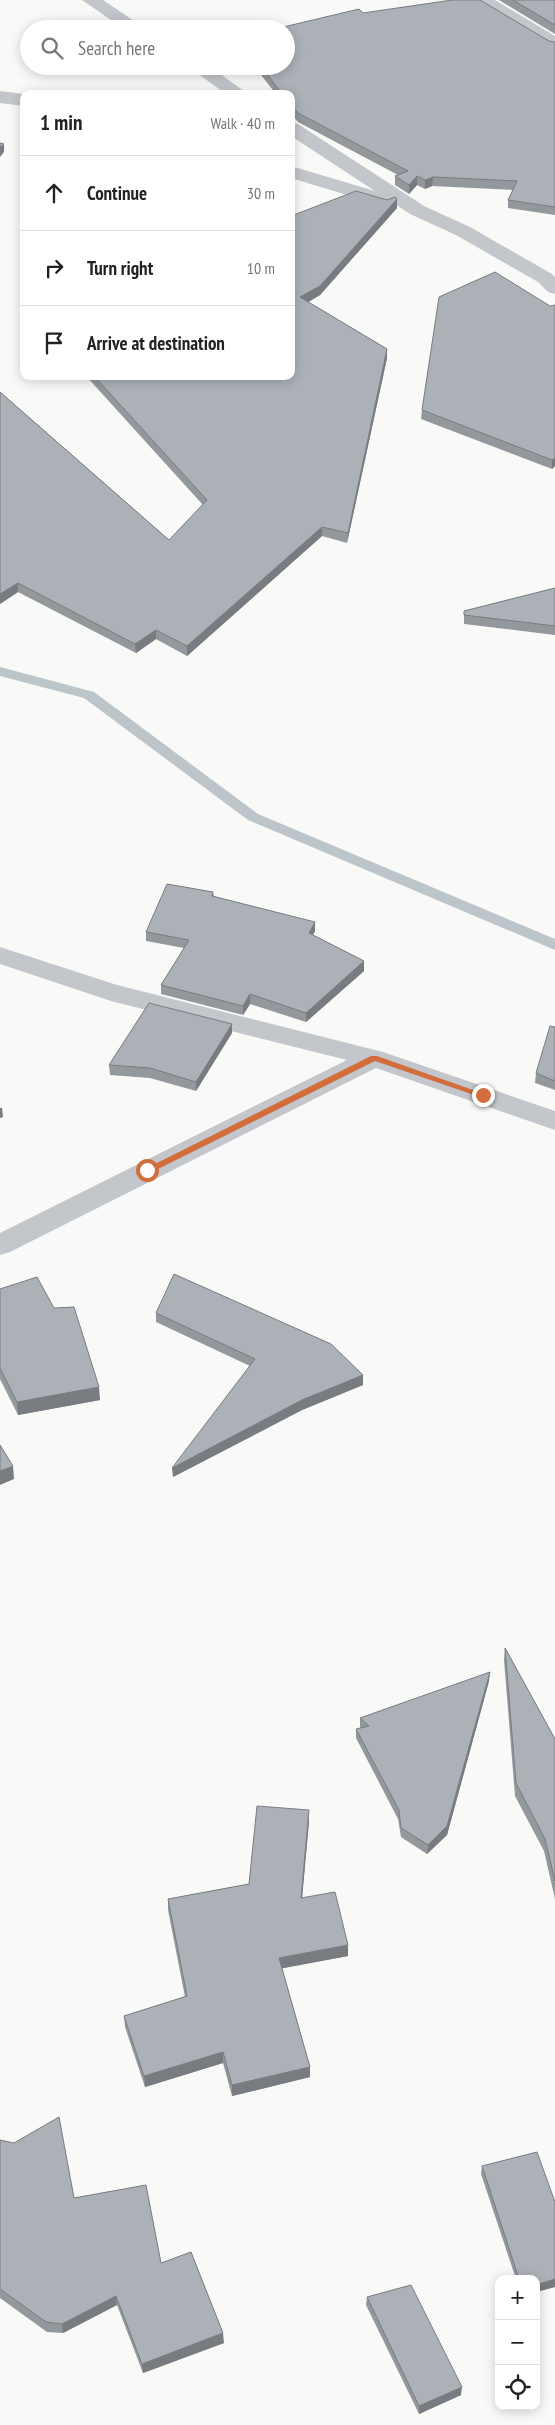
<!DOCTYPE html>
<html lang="en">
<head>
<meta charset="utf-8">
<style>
	:root { --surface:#fff; --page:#f6f6f6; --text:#222; --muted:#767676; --line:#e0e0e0 }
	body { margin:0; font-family:"PT Sans Narrow",sans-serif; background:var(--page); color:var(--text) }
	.controls { position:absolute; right:15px; bottom:15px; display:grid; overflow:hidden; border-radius:10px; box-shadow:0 2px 12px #0003 }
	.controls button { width:45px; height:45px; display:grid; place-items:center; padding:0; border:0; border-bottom:1px solid var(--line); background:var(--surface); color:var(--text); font:25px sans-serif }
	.stop { position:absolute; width:15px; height:15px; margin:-11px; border:4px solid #d26e3d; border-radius:50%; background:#fff }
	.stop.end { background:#d26e3d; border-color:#fff; box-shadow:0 1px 5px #0008 }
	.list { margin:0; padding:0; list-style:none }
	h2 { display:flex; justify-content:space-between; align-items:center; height:65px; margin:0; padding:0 20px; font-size:21px }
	h2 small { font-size:16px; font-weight:400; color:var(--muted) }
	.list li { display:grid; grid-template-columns:32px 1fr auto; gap:15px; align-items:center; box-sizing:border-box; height:75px; padding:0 20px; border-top:1px solid var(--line) }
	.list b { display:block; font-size:19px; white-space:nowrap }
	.list em { font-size:16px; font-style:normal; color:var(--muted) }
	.icon { flex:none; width:28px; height:28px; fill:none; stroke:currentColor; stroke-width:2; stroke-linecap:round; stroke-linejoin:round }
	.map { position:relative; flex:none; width:555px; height:2425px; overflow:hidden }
	.search { position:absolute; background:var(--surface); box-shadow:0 2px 12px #0003; left:20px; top:20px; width:275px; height:55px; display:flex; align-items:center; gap:12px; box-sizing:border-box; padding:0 18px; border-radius:28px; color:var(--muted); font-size:19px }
	.panel { position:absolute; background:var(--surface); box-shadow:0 2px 12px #0003; left:20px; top:90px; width:275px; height:290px; border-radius:10px }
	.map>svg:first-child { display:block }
</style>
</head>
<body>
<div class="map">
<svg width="555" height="2425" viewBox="0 0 555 2425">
	<rect width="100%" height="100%" fill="#f9f9f7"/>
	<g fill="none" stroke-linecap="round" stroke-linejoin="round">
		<!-- stream -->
		<path fill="#bcc5c9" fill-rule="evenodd" d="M0 667 94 692 258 814 555 939V950L248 820 84 698 0 676Z"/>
		<!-- minor -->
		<g fill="#c3c6ca" fill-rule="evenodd">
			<path d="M82 0H103L146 29H124Z"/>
			<path d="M473 0H495L555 36V49L549 48 476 4Z"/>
			<path d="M187 66H209L248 94H226Z"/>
			<path d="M0 91 24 94V106L0 103Z"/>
			<path d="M291 122 298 124 424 206 470 227 552 274 555 277V294L548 292 538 282 456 235 410 214 395 204 387 207 380 205 291 178V166L375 191 291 136Z"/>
			<path d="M0 947 117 985 383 1052 555 1111V1130L376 1068 10 1252 0 1255V1233L347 1060 111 1001 0 964Z"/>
		</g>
	</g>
	<!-- wall -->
	<g fill="#93989d">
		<path d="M499 0H555V34Z"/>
		<path d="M363 13 555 42V215L508 208V200L513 190 432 186 425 189 417 185 409 194 395 185V176L398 175 298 122 291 114V94H276L254 66H286Z"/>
		<path d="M397 199V208L320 295 308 302 387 349V358L347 543 322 536 187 656 156 639 136 653 18 592 0 604V392L169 540 203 505 86 376H291V216Z"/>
		<path d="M555 305V466L552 469 421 419 422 410 550 306Z"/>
		<path d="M555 588V635L464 624V611Z"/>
		<path d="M213 892 214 896 315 931 313 935 364 961V971L306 1022 250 1004 243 1015 161 994V985L184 948 146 941V932Z"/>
		<path d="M232 1024V1033L196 1091 150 1078 110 1075 109 1065Z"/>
		<path d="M555 1027V1090L535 1083 536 1073Z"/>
		<path d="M0 1289 100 1400 18 1415 0 1379Z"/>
		<path d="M156 1313 363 1375V1385L302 1410 173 1477 250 1366 156 1322Z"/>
		<path d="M505 1648 555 1739V1899L544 1851 515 1796 504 1660Z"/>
		<path d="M489 1681 447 1835 427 1854 401 1837 398 1819 356 1738V1729L361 1728 360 1727V1718Z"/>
		<path d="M309 1821 302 1898 348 1956 282 1968 310 2067V2077L232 2096 223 2063 145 2087 125 2027 124 2016 185 1997 168 1910V1899L249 1884Z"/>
		<path d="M0 2140 74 2198 161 2263 224 2343 143 2373 117 2305 63 2333 47 2332 0 2298Z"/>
		<path d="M482 2166 555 2202V2287L536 2292V2279H516L481 2174Z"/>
		<path d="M367 2297 461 2395 419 2414 366 2305Z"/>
	</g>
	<!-- shaded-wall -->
	<g fill="#787c80">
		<path d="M4 144V152L0 157V148Z"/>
		<path d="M417 176V185L409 194V185Z"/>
		<path d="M433 177 432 186 425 189V180Z"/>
		<path d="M397 199V208L320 295 300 307V297Z"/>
		<path d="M387 349V358L347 543 348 533Z"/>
		<path d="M555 458V466L552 469V460Z"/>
		<path d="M322 527V536L187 656V646Z"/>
		<path d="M18 583V592L0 604V594Z"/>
		<path d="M156 630V639L136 653 135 644Z"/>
		<path d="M315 922V931L309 942V933Z"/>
		<path d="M364 961V971L306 1022V1013Z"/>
		<path d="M250 994V1004L243 1015V1006Z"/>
		<path d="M232 1024V1033L196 1091V1082Z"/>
		<path d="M0 1108H2L3 1117 0 1118Z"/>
		<path d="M363 1375V1385L302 1410 173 1477 172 1468 302 1400Z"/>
		<path d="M99 1387 100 1400 18 1415 17 1402Z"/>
		<path d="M13 1466 14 1479 0 1485V1471Z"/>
		<path d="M490 1672 489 1681 447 1835 427 1854 428 1845Z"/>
		<path d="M309 1810V1821L301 1910V1898Z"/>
		<path d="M348 1945V1956L279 1969V1958Z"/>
		<path d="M223 2052V2063L145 2087 144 2076Z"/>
		<path d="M310 2067V2077L232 2096V2085Z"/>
		<path d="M555 2279V2287L536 2292V2285Z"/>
		<path d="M116 2296 117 2305 63 2333 62 2324Z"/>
		<path d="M223 2333 224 2343 143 2373 142 2364Z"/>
		<path d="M462 2387 461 2395 419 2414V2406Z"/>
	</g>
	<!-- building -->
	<g fill="#abb1b7" stroke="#787c80">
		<path d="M452 0H480L549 41 555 42V207L508 200 517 181 433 177 425 180 417 176 409 185 395 176 408 171 298 113 291 105V94H282L261 66H286V29H275L359 9 363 13Z"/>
		<path d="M513 0H555V25Z"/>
		<path d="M0 143 4 144 0 148Z"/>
		<path d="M356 191 387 200 395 197 397 199 320 286 300 297 387 349 348 533 322 527 187 646 156 630 135 644 18 583 0 594V392L169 540 207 500 94 376H291V216Z"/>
		<path d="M495 272 550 306 555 305V458L552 460 422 410 439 297Z"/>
		<path d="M555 588V626L464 615V611Z"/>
		<path d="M167 884 213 892 212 896 315 922 309 933 364 961 306 1013 250 994 243 1006 161 985 189 940 146 932Z"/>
		<path d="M149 1003 232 1024 196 1082 150 1068 109 1065Z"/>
		<path d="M550 1026 555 1027V1081L536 1073Z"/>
		<path d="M174 1274 331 1344 363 1375 302 1400 172 1468 255 1359 156 1313Z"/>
		<path d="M37 1277 54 1308 74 1307 99 1387 17 1402 0 1368V1289Z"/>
		<path d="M0 1445 13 1466 0 1471Z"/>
		<path d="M505 1648 555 1739V1881L545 1839 516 1783Z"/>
		<path d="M490 1672 447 1826 428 1845 401 1828 399 1810 356 1729 369 1726 360 1718Z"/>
		<path d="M257 1806 309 1810 301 1898 335 1892 348 1945 279 1958 310 2067 232 2085 223 2052 144 2076 124 2016 187 1996 168 1899 249 1884Z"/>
		<path d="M59 2117 74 2198 146 2185 161 2263 191 2252 223 2333 142 2364 116 2296 62 2324 46 2322 0 2289V2140L14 2143Z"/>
		<path d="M537 2152 555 2202V2279L536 2285V2279H519L482 2166Z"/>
		<path d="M411 2285 462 2387 419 2406 367 2297Z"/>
	</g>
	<!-- route -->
	<path fill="#d26e3d" d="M371 1056H377L487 1095 480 1097 375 1061 150 1173 143 1170Z"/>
</svg>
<div class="controls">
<button>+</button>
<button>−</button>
<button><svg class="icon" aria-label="locate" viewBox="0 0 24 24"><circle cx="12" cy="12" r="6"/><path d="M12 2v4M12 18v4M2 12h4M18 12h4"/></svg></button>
</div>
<div class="stop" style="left:147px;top:1170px"></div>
<div class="stop end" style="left:483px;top:1095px"></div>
<div class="search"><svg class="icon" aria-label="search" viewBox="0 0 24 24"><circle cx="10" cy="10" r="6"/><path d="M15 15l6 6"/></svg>Search here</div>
<section class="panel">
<h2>1 min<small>Walk · 40 m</small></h2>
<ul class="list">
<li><svg class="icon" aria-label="ahead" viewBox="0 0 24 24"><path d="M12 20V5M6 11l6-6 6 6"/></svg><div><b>Continue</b></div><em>30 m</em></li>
<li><svg class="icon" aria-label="right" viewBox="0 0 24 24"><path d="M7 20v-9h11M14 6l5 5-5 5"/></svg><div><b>Turn right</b></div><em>10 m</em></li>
<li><svg class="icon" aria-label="arrive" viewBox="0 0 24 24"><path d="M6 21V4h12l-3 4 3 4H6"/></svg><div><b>Arrive at destination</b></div></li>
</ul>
</section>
</div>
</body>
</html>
